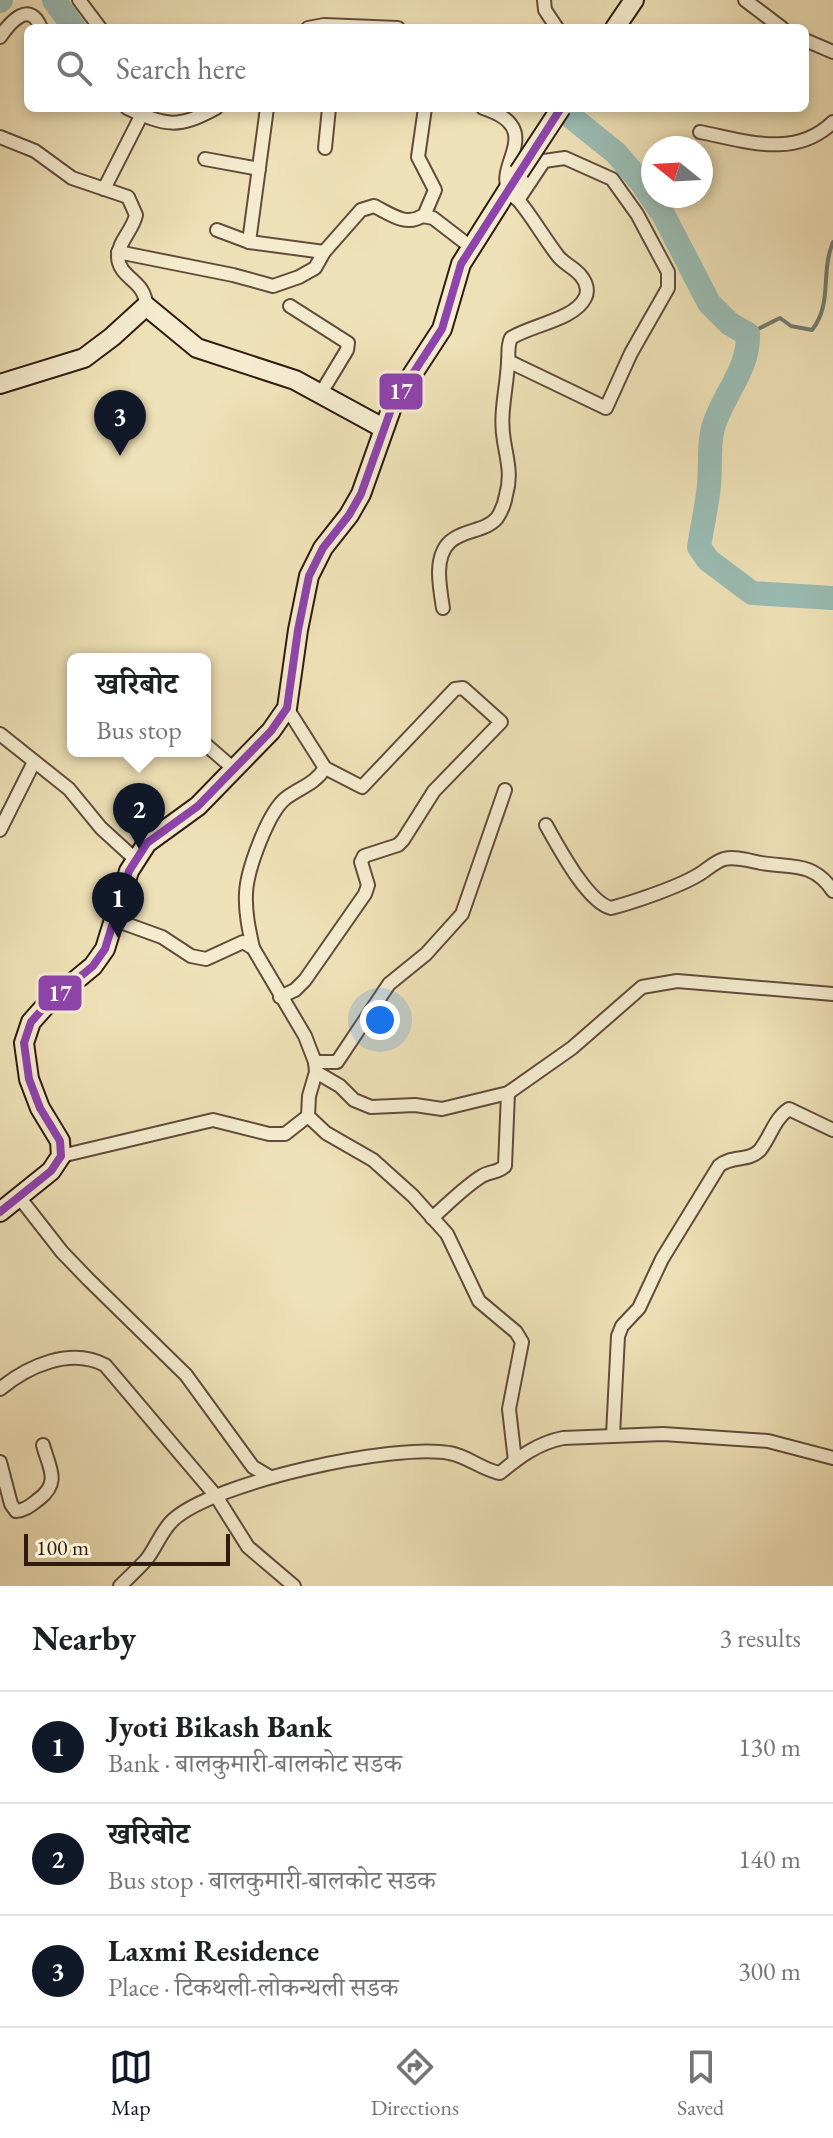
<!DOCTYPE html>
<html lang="en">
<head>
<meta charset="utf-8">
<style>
	:root { --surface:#fff; --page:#f2f2f2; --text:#202124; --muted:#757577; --line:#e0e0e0; --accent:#111827 }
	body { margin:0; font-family:"EB Garamond","Noto Serif Devanagari",serif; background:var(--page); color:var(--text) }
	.compass { position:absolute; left:641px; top:136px; width:72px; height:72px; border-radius:50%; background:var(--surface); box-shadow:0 4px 12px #0003; rotate:288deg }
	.scale { position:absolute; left:24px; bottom:20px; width:206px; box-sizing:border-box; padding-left:8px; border:4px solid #301b13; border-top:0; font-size:22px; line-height:28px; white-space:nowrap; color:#301b13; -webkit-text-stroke:6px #f5ecd0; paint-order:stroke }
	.you { position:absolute; left:380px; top:1020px; width:28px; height:28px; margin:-20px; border:6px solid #fff; border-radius:50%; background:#1a73e8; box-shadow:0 0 0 12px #1a73e833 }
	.badge { display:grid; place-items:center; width:52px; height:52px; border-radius:50%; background:var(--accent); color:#fff; font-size:26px; font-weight:700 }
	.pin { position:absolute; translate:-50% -66px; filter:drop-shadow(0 2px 4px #0008) }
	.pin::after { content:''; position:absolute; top:42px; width:28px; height:24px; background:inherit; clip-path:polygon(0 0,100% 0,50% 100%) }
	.popup { position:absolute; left:67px; top:653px; width:144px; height:104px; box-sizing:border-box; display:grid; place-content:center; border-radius:12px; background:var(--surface); filter:drop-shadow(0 2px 6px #0005); font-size:26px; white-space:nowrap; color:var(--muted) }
	.popup b { font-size:30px; color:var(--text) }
	.popup::after { content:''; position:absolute; left:50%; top:100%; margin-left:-16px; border:16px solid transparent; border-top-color:var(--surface) }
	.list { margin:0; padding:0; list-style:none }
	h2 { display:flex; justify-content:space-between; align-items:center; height:104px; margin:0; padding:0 32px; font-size:34px }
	h2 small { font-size:26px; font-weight:400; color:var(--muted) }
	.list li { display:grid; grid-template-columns:52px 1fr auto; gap:24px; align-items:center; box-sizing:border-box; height:112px; padding:0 32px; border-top:2px solid var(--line) }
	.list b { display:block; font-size:30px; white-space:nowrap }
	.list p { margin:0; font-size:26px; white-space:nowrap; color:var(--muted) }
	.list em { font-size:26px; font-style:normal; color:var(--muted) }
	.icon { flex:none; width:44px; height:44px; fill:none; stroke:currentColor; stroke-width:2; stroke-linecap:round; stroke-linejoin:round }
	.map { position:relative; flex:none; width:833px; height:1586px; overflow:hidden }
	.search { position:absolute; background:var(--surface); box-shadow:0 4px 12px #0003; left:24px; right:24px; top:24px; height:88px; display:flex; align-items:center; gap:20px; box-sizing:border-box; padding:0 28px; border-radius:12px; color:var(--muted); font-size:30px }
	.sheet { height:440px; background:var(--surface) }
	nav { display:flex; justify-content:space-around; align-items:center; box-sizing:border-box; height:112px; border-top:2px solid var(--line); background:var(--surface); font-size:22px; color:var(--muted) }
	nav a { display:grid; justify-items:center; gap:4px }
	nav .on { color:var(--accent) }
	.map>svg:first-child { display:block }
</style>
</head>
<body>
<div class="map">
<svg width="833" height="1586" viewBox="0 0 833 1586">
	<rect width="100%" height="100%" fill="#efe1b7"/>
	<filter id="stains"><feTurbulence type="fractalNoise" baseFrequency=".0025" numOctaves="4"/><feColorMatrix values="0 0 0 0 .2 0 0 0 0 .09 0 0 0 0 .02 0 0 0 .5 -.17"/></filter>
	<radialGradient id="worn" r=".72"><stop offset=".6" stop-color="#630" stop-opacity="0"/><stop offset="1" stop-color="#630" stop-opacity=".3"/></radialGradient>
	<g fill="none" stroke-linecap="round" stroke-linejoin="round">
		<!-- stream -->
		<path stroke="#707c74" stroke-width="4" d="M748 334 780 318 791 326 812 330C833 303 820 274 833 242"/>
		<!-- river -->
		<g stroke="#9abcb4" stroke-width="24">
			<path d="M54 0 74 28"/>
			<path d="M0 1 1 0"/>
			<path d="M560 108 616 153 641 182 664 216 709 303 730 324 748 334C749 371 722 395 713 428 708 447 711 466 709 485 707 506 702 527 699 547L708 560 752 593 833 598"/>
		</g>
		<!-- street casing -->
		<g stroke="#604c3c" stroke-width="16">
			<g id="street">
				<path d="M79 0 100 28"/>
				<path d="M544 0 545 10 557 28"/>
				<path d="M745 0 782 28"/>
				<path d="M308 28 324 25 398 28"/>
				<path d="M0 37C11 21 30 0 41 28"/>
				<path d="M805 40 833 52"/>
				<path d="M127 108C166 126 178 129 216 108"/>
				<path d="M425 108 418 157 435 190 426 211"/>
				<path d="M700 132C746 141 795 159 833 122"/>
				<path d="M0 137 35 151 72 178 128 197 136 215C133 230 118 242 118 257 119 279 146 280 146 306"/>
				<path d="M325 148 329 108"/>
				<path d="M205 159 259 169"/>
				<path d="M104 189 139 120"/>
				<path d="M217 230 249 242 324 252"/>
				<path d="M249 242 267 108"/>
				<path d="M118 252 233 275 273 286 299 277 315 268 324 252 361 210 374 206C389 213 406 227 422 216L433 218 472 248"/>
				<path d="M290 306 348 343 347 350 321 393"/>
				<path d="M508 361 606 408 631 353 668 288V272L637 214 612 179 565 158 544 161 518 200"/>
				<path d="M443 608C441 596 439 584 439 572 440 524 480 538 497 518 501 512 505 502 506 495 512 475 507 460 504 441 499 414 507 388 508 362 509 353 507 347 511 338 531 325 574 320 585 298 589 291 586 282 581 276 575 268 564 264 558 256 544 238 533 218 519 201 516 198 512 196 510 192 492 166 548 129 483 108"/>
				<path d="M0 734 69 789 101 828 135 859"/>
				<path d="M205 744 234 769"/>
				<path d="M546 825C558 846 587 902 611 908 634 902 678 887 698 875 707 870 714 862 724 859 736 856 750 861 761 863 791 868 813 861 833 891"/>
				<path d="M0 830 34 762"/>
				<path d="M253 948C249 930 245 912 246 893 247 870 268 812 286 798 301 787 315 784 325 768L287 708"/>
				<path d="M280 997 295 990 305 980 365 894 368 885 361 862 364 856 398 845 403 840 434 791 501 722 463 688 455 689 362 787 325 768"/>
				<path d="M315 1062H337L389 984 426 954 462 914 505 790"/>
				<path d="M316 1072 340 1086 354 1100 371 1107 415 1105 442 1109 508 1093 572 1048 642 987 677 981 833 994"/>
				<path d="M308 1116 326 1133 373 1160 413 1196 447 1234 479 1301 516 1332 522 1342 509 1409 515 1461"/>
				<path d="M61 1156 213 1120 269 1134H285L308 1116 309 1096 316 1072 315 1062 305 1036 253 948 243 942 206 959 191 956 162 937 115 920"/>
				<path d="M19 1197 62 1252 88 1279 186 1375 253 1467 270 1477"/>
				<path d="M432 1218C448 1204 464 1187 482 1176 490 1171 498 1173 505 1166L508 1093"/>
				<path d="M0 1389C28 1366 70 1347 105 1365L216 1496 248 1547 294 1586"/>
				<path d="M613 1435 618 1336 622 1326 639 1308 662 1259 719 1166C731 1155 749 1162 760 1150 771 1136 774 1119 789 1109L833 1130"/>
				<path d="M0 1462 11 1504 16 1511C26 1510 31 1505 39 1499 61 1482 49 1468 43 1445"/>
				<path d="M120 1586C128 1578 138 1569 146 1560 156 1548 161 1531 173 1520 214 1482 395 1443 449 1453 468 1456 482 1470 500 1473 519 1457 538 1443 563 1438L663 1434 768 1441 833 1458"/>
			</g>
		</g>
		<!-- secondary casing -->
		<g stroke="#301b13" stroke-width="22">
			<g id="secondary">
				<path d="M615 28 634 0"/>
				<path d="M0 384 84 358 112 337 146 306 197 348 295 380 383 428"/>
				<path d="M0 1212 51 1171 61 1156 60 1141 40 1108 29 1079 24 1043 31 1022 47 1004 93 966 105 949 129 871 147 843 198 806 271 731 287 708 298 630 309 576 323 548 349 515 361 494 393 404 442 329 461 264 519 172"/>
			</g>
		</g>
		<!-- street -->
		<use href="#street" stroke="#f5ecd0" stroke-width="12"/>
		<!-- secondary -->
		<use href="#secondary" stroke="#f5ecd0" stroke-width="18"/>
		<!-- secondary-bridge casing -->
		<g stroke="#301b13" stroke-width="22" stroke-linecap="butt">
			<path id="secondary-bridge" d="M519 172 561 108"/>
		</g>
		<!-- secondary-bridge -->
		<use href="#secondary-bridge" stroke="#f5ecd0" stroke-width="18"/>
		<!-- bus-1 casing -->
		<g stroke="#f5ecd0" stroke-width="14">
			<path id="bus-1" d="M0 1212 51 1171 61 1156 60 1141 40 1108 29 1079 24 1043 31 1022 47 1004 93 966 105 949 129 871 147 843 198 806 271 731 287 708 298 630 309 576 323 548 349 515 361 494 393 404 442 329 461 264 561 108"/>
		</g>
		<!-- bus-1 -->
		<use href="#bus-1" stroke="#8e44ad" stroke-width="8"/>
	</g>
	<g stroke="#f5ecd0" stroke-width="3">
		<rect x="378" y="372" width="46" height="39" rx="8" fill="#8e44ad"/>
		<rect x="37" y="974" width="46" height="38" rx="8" fill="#8e44ad"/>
	</g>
	<g font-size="22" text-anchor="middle" font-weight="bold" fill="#fff">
		<text x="401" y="399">17</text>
		<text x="60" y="1001">17</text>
	</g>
	<rect width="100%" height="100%" filter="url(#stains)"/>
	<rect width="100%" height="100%" fill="url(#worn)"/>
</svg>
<svg class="compass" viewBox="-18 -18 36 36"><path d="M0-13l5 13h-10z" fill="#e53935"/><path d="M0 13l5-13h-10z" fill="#757577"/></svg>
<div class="scale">100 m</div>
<div class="you"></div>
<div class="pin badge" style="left:118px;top:938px">1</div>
<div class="pin badge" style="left:139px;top:849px">2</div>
<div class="popup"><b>खरिबोट</b>Bus stop</div>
<div class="pin badge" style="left:120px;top:456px">3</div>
<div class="search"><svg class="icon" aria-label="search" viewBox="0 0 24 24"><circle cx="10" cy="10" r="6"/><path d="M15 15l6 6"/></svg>Search here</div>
</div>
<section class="sheet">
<h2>Nearby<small>3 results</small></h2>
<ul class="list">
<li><span class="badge">1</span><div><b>Jyoti Bikash Bank</b><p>Bank · बालकुमारी-बालकोट सडक</p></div><em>130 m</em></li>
<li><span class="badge">2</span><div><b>खरिबोट</b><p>Bus stop · बालकुमारी-बालकोट सडक</p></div><em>140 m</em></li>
<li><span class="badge">3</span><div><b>Laxmi Residence</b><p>Place · टिकथली-लोकन्थली सडक</p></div><em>300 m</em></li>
</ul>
</section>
<nav>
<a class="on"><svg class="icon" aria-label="map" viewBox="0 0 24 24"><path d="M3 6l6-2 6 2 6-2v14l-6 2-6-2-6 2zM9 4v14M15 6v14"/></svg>Map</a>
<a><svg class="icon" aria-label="directions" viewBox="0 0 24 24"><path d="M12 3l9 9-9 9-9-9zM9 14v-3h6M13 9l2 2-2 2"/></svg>Directions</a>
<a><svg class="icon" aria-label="saved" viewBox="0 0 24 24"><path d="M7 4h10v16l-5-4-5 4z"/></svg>Saved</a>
</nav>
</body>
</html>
